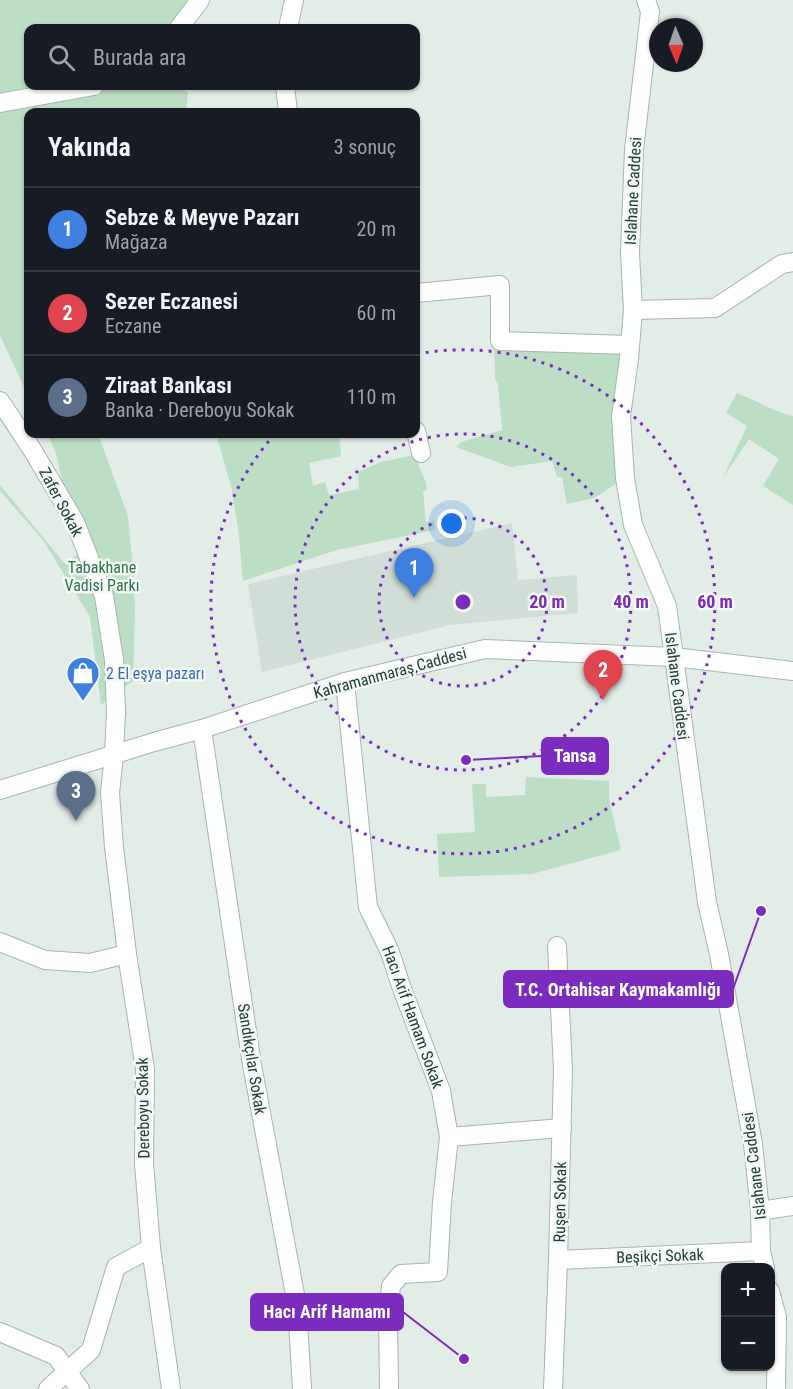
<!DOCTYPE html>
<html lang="tr">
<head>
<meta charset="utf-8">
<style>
	:root { --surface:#171b24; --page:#242831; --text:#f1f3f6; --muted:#9ea1a6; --line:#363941; --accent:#d93025 }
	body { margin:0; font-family:"Roboto Condensed",sans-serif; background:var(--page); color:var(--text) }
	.controls { position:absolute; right:18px; bottom:18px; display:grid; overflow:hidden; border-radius:12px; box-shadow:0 2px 4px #0004 }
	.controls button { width:54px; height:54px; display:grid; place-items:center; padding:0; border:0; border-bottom:2px solid var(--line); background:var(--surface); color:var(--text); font:30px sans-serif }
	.compass { position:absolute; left:649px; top:18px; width:54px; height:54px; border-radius:50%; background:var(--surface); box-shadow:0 2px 4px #0004; rotate:178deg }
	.you { position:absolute; left:452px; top:524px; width:21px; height:21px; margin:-15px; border:4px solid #fff; border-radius:50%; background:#1a73e8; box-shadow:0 0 0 9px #1a73e833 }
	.badge { display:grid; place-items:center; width:39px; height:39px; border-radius:50%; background:var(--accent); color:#fff; font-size:20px; font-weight:700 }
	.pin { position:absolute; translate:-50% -50px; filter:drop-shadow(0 2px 3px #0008) }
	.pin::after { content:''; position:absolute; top:32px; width:21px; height:18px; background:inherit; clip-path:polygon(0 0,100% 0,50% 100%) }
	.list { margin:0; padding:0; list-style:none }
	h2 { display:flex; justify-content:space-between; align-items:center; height:78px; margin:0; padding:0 24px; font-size:26px }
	h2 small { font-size:20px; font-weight:400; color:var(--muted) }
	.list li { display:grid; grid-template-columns:39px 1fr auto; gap:18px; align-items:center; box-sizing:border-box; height:84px; padding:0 24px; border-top:2px solid var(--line) }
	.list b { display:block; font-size:22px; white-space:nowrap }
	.list p { margin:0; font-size:20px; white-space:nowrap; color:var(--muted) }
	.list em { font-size:20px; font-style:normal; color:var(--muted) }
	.icon { flex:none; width:33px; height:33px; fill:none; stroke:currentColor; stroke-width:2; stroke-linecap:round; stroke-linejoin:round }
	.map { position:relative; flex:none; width:793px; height:1389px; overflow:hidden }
	.search { position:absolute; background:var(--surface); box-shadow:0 2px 4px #0004; left:24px; top:24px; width:396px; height:66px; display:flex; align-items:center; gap:15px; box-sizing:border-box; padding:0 21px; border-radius:12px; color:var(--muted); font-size:22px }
	.panel { position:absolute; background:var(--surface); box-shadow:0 2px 4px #0004; left:24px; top:108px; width:396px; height:330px; border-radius:12px }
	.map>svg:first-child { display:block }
</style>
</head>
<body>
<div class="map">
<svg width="793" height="1389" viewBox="0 0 793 1389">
	<rect width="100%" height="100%" fill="#e3ede8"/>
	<!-- built -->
	<path fill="#d1ddd7" d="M512 523 518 580 577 575 578 613 450 625 262 672 248 584Z"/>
	<!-- green -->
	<g fill="#bcdec5">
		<path d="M0 0H200L179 28H28V86H173L188 92 186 112H28V205L26 213 28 223V396L0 335Z"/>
		<path d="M494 343 625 349V478L594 498 567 504 562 477H557L552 461 511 467 456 447 461 442 502 430 498 384 495 379Z"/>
		<path d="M737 393C757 401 773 411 793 416V505L763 486 779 459 749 439 723 478 747 426 726 413Z"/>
		<path d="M47 434H98L128 516 133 568 135 610 133 681 101 705 90 617 43 540 0 491V485L65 564 78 554 56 453Z"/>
		<path d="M216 434H339L341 456 309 463 313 486 325 482 329 495 359 489 358 472 381 462 414 455 425 480 427 490 423 491 426 522 434 521 435 530 337 550 243 581 238 528 231 486Z"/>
		<path d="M526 777 609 781V799L621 850 532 874 439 877 437 834 475 832 472 784H486V797L525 795Z"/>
	</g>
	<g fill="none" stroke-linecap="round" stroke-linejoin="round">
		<!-- street casing -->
		<g stroke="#a5b5af" stroke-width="20">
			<g id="street">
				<path d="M288 28 294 0"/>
				<path d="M285 86 288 112"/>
				<path d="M416 293 500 285V341L630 345"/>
				<path d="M633 310 715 308 782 264 793 262"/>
				<path d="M0 401 33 451 75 522 104 596 114 660 116 712 114 755 110 793 114 847 127 954 145 1069 144 1164 151 1248 171 1389"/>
				<path d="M416 431 421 453"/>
				<path d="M674 657 707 902 719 954 753 1144 760 1211 761 1251 765 1268"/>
				<path d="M345 682 368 907 390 952 401 986 441 1091 449 1137 442 1202 438 1272 401 1274 391 1286 388 1318 389 1389"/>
				<path d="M202 729 252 1065 297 1305 302 1389"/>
				<path d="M0 942 45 960 90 963 127 954"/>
				<path d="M449 1137 562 1128"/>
				<path d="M760 1211 793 1206"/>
				<path d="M558 1260 761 1251"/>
				<path d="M770 1291 777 1317 776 1389"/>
				<path d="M0 1332 56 1356 80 1389"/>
				<path d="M48 1389 91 1350 116 1267 151 1248"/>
				<path d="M553 1389 558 1260 563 1070 557 946"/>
			</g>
		</g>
		<!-- secondary casing -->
		<g stroke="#a1b9b0" stroke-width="20">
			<g id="secondary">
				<path d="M646 0 650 12 634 150 630 253 633 310 629 359 621 416 625 478 633 525 667 606 674 657"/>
				<path d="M179 28 200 0"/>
				<path d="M0 103 94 86"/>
				<path d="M0 790 154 742 202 729 345 682 485 649 674 657 793 671"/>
			</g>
		</g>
		<!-- street -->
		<use href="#street" stroke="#fff" stroke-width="18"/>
		<!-- secondary -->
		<use href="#secondary" stroke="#fff" stroke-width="18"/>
	</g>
	<!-- distance rings -->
	<g fill="none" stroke="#7b2cbf" stroke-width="3" stroke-dasharray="3 6">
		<circle cx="463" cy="602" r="84"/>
		<circle cx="463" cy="602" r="168"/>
		<path d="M417 354A252 252 0 1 1 274 435"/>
	</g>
	<!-- icons -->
	<defs>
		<g id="shop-pin" transform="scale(1.725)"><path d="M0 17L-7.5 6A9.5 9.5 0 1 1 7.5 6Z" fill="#3f7fe0" stroke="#f4f9f6"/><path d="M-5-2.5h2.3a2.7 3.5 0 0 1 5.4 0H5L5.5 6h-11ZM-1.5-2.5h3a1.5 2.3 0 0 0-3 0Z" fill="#fff"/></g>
	</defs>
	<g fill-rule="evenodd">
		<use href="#shop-pin" x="83" y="673"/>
	</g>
	<g text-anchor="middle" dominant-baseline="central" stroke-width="5" stroke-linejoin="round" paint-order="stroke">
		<!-- street labels -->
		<g font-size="16" fill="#223e37" stroke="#f4f9f6">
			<text transform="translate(633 191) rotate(-87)">Islahane Caddesi</text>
			<text transform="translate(61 502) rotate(62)">Zafer Sokak</text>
			<text transform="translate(390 673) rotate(-15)">Kahramanmaraş Caddesi</text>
			<text transform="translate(677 686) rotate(83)">Islahane Caddesi</text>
			<text transform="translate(413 1017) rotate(70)">Hacı Arif Hamam Sokak</text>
			<text transform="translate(252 1059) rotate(81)">Sandıkçılar Sokak</text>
			<text transform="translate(143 1108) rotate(-91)">Dereboyu Sokak</text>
			<text transform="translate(754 1166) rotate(-97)">Islahane Caddesi</text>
			<text transform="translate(560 1202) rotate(-89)">Ruşen Sokak</text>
			<text transform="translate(660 1256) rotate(-2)">Beşikçi Sokak</text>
		</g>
		<!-- park labels -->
		<g font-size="16" fill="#2c7648" stroke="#f4f9f6">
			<text x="102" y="567">Tabakhane<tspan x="102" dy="18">Vadisi Parkı</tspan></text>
		</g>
		<!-- shop labels -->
		<g font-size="16" fill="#366cbe" stroke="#f4f9f6" text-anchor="start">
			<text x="106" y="673">2 El eşya pazarı</text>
		</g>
	</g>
	<circle cx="463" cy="602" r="9" fill="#7b2cbf" stroke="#f4f9f6" stroke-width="3"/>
	<g font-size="18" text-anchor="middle" font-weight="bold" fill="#7b2cbf" stroke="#f4f9f6" stroke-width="5" stroke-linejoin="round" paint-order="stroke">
		<text x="547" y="608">20 m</text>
		<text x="631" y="608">40 m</text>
		<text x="715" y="608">60 m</text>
	</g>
	<!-- callouts -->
	<path fill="none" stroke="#7b2cbf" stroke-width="2" d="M466 760L542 756M761 911L733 989M464 1359L403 1312"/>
	<g fill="#7b2cbf" stroke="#f4f9f6" stroke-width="2">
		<circle cx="466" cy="760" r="6"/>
		<circle cx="761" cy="911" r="6"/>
		<circle cx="464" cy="1359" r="6"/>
	</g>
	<g fill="#7b2cbf" stroke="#7b2cbf" stroke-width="2">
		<rect x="542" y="738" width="66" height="36" rx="6"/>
		<rect x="504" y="971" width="229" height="36" rx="6"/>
		<rect x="251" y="1294" width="152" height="36" rx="6"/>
	</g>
	<g font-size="18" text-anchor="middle" font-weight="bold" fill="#fff">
		<text x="575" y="762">Tansa</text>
		<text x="618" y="996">T.C. Ortahisar Kaymakamlığı</text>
		<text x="327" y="1318">Hacı Arif Hamamı</text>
	</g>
</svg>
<div class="controls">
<button>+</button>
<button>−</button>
</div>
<svg class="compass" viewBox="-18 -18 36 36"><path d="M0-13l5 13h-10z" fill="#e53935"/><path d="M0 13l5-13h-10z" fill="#9ea1a6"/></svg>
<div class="you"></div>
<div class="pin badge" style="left:414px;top:598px;background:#3f7fe0">1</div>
<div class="pin badge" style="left:603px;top:700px;background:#e0444e">2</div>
<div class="pin badge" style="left:76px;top:821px;background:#5c6f8a">3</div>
<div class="search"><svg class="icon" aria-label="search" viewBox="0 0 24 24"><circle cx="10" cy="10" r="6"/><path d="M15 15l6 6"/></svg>Burada ara</div>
<section class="panel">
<h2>Yakında<small>3 sonuç</small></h2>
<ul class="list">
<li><span class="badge" style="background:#3f7fe0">1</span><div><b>Sebze &amp; Meyve Pazarı</b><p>Mağaza</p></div><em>20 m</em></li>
<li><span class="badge" style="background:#e0444e">2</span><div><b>Sezer Eczanesi</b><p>Eczane</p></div><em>60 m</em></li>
<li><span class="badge" style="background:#5c6f8a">3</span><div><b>Ziraat Bankası</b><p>Banka · Dereboyu Sokak</p></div><em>110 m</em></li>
</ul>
</section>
</div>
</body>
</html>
